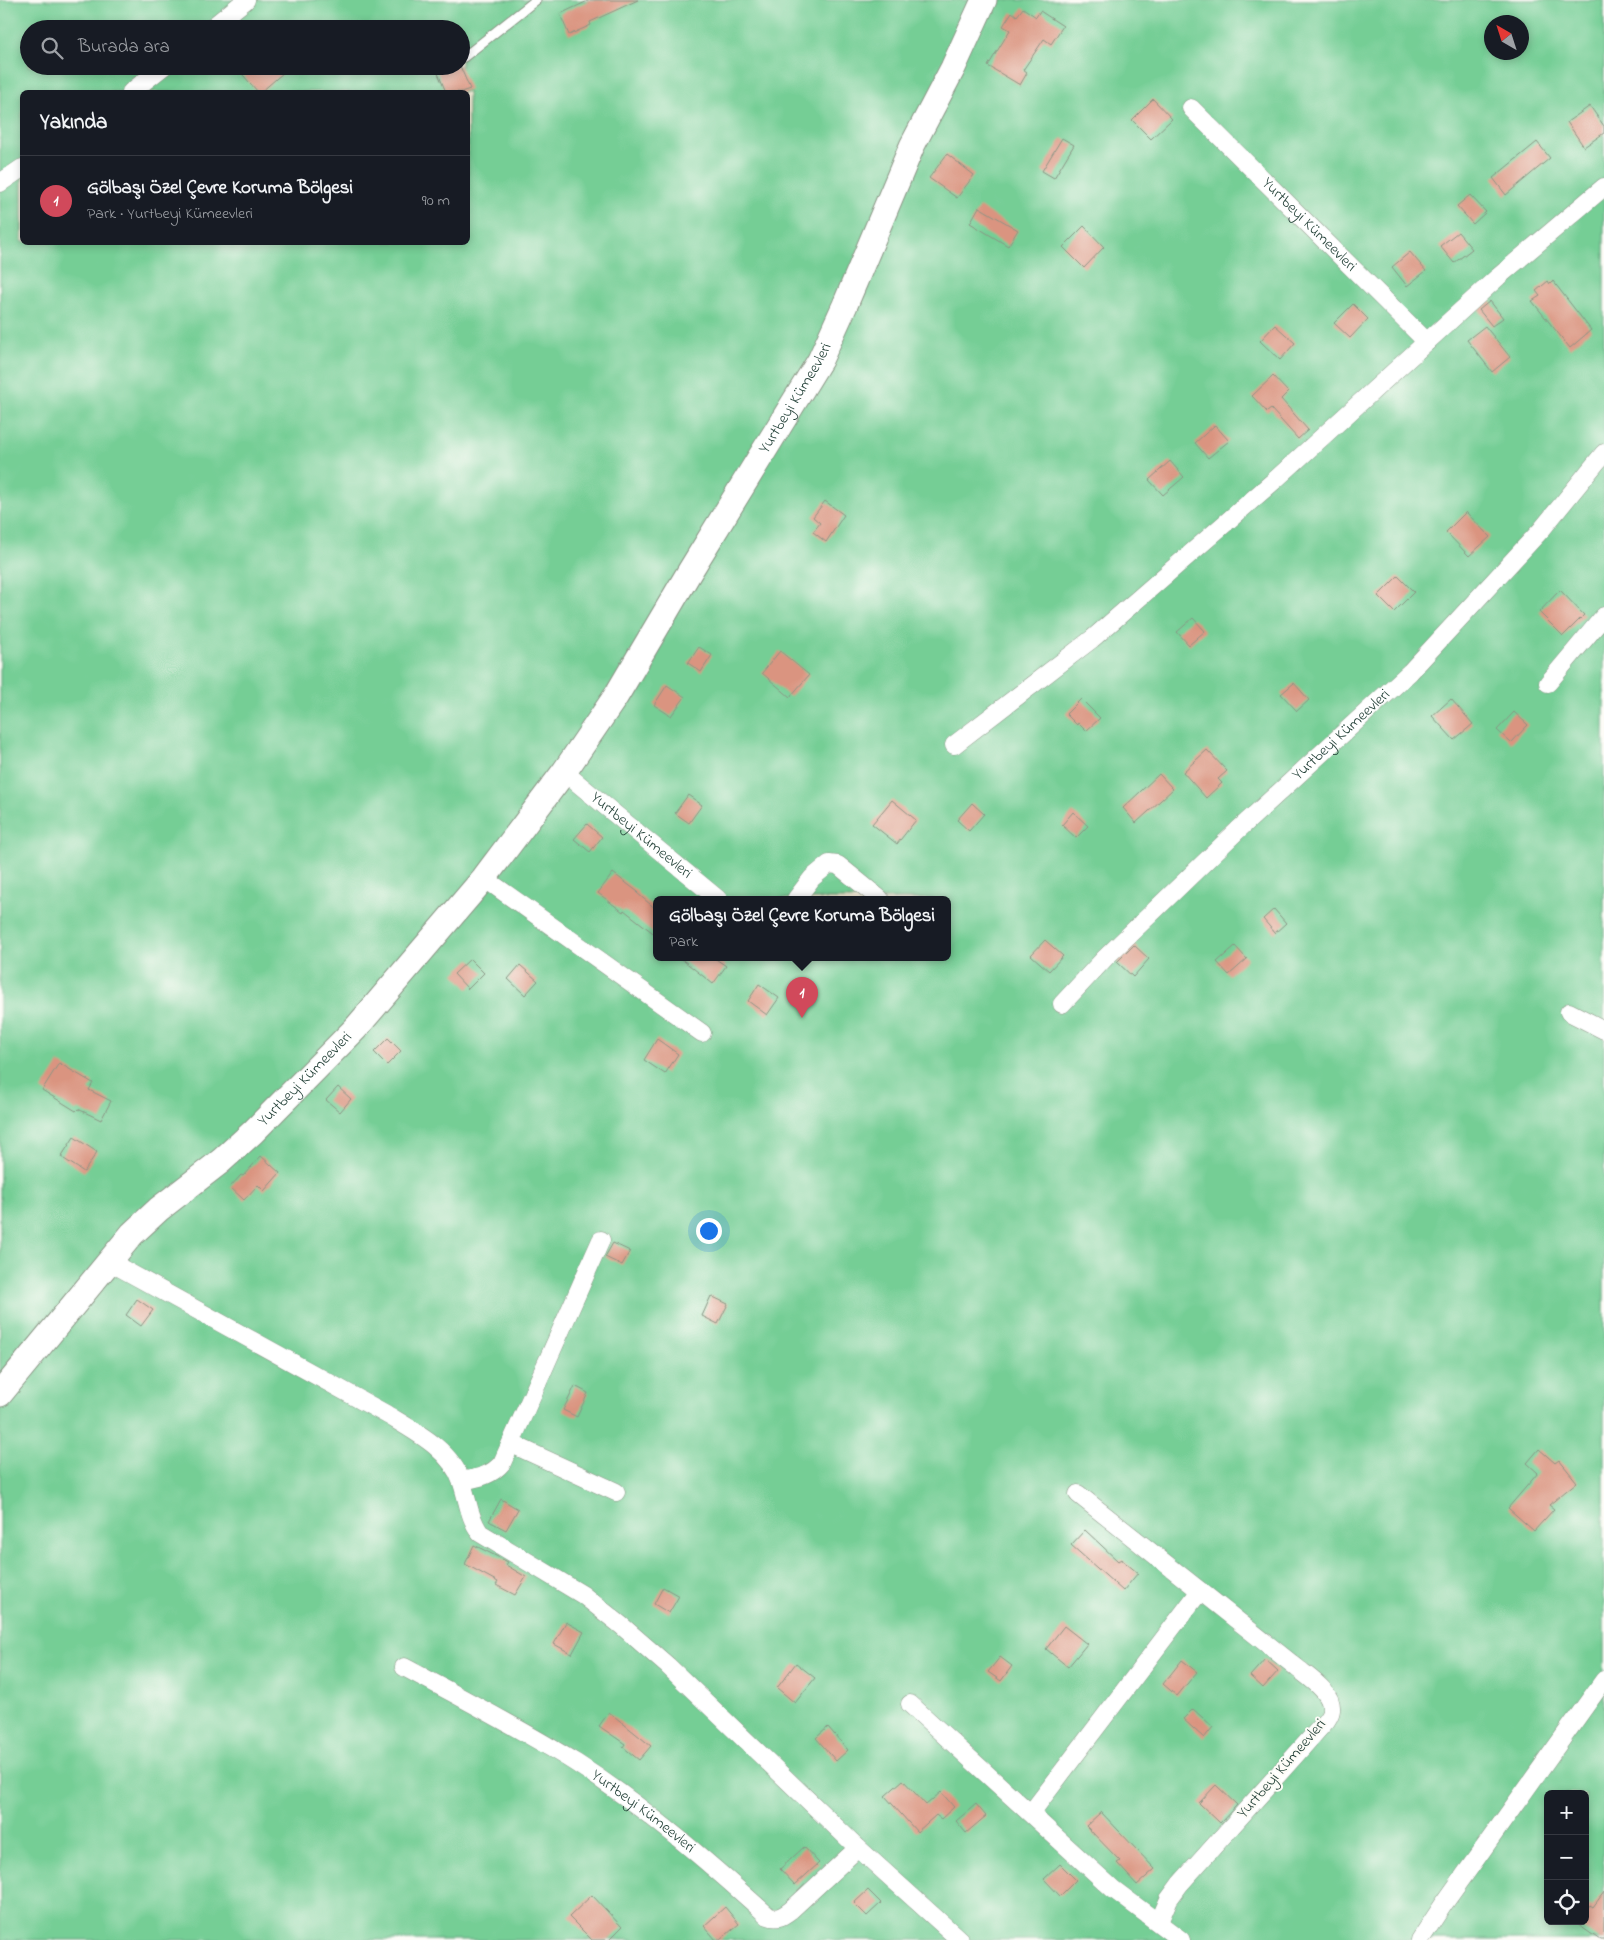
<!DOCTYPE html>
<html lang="tr">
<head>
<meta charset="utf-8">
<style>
	:root { --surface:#171b24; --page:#242831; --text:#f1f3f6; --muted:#9ea1a6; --line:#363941; --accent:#d1495b }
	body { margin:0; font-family:"Indie Flower",sans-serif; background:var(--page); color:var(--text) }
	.controls { position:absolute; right:15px; bottom:15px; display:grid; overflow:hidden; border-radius:8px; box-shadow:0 2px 8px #0003 }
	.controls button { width:45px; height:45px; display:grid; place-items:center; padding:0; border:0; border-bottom:1px solid var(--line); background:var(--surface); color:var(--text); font:25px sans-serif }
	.compass { position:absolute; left:1484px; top:15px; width:45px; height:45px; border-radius:50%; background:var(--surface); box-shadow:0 2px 8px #0003; rotate:321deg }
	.you { position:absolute; left:708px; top:1230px; width:18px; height:18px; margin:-12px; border:4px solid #fff; border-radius:50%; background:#1a73e8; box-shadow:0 0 0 8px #1a73e833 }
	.badge { display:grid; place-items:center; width:32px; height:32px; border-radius:50%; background:var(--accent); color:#fff; font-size:16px; font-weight:700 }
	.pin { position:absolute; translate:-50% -41px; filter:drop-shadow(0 1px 2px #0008) }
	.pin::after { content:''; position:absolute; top:26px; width:18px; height:15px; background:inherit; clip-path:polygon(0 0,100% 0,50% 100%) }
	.popup { position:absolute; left:653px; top:896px; width:298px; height:65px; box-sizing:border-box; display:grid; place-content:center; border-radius:8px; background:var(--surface); filter:drop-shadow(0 1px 4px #0005); font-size:16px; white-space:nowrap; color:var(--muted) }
	.popup b { font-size:19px; color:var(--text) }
	.popup::after { content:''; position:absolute; left:50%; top:100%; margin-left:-10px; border:10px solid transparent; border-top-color:var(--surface) }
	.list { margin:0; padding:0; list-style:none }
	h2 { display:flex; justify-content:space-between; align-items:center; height:65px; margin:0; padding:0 20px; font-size:21px }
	h2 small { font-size:16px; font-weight:400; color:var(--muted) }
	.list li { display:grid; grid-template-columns:32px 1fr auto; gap:15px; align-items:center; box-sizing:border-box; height:90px; padding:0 20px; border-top:1px solid var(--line) }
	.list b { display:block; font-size:19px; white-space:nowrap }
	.list p { margin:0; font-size:16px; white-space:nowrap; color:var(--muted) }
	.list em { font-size:16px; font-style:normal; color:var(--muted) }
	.icon { flex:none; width:28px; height:28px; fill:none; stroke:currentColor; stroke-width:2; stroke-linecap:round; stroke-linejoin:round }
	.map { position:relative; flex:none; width:1604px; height:1940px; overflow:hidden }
	.search { position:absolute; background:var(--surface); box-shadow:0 2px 8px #0003; left:20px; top:20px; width:450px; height:55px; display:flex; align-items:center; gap:12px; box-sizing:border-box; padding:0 18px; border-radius:28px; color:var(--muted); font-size:19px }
	.panel { position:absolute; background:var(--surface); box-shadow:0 2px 8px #0003; left:20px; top:90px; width:450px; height:155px; border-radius:8px }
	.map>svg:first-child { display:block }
</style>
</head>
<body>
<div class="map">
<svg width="1604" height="1940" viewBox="0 0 1604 1940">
	<rect width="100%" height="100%" fill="#fdfcf7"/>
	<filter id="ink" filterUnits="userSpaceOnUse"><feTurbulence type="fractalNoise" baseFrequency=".02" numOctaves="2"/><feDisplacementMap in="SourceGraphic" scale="10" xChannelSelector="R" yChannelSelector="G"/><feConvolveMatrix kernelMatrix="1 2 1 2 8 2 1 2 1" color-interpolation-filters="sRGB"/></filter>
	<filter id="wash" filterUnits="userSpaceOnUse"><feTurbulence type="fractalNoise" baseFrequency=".0096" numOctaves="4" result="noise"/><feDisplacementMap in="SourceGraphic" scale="20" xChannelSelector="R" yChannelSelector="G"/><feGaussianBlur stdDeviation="1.12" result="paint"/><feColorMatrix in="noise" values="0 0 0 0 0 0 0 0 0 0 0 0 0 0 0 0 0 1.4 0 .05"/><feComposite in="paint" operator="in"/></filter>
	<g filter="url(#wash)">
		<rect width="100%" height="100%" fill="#f4ebd5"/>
		<!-- green -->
		<path fill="#74ce95" stroke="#4a8664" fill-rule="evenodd" d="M0 0H1604V1940H0ZM1492 22H1522V52H1492ZM29 29H461V66H29ZM22 92H468V242H22ZM657 899H947V957H657ZM1548 1794H1585V1921H1548Z"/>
		<g id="blocks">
			<!-- building -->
			<g fill="#da9480">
				<path d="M590 0H638L590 22 591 25 569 35 560 14Z"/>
				<path d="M1023 8 1036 17 1040 11 1063 26 1051 44 1044 39 1023 70 1027 73 1020 85 988 66 1010 30 1003 26 1012 12 1017 16Z"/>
				<path d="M235 66H291L261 92H258Z"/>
				<path d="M450 66H460L470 89 461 92H446L437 71Z"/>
				<path d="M1153 99 1172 119 1151 139 1132 120Z"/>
				<path d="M1590 106 1604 126V133L1584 147 1567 122Z"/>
				<path d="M1062 138 1074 145 1054 178 1042 171Z"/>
				<path d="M1537 142 1550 158 1506 195 1493 178Z"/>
				<path d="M947 154 974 175 957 198 929 178Z"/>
				<path d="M1470 195 1486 212 1473 224 1457 206Z"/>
				<path d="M979 207 1018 230 1008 246 970 223Z"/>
				<path d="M1084 226 1104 247 1084 268 1063 247Z"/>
				<path d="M1458 232 1472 249 1454 263 1440 246Z"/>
				<path d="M1410 252 1426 271 1407 286 1392 267Z"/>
				<path d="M1548 281 1550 284 1553 281 1591 330 1570 348 1532 301 1540 296 1536 291Z"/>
				<path d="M1490 301 1503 318 1492 326 1479 310Z"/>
				<path d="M1353 304 1368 319 1350 338 1334 323Z"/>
				<path d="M1275 325 1295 343 1280 360 1260 341Z"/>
				<path d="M1485 326 1510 357 1492 372 1467 340Z"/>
				<path d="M1273 376 1288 392 1281 399 1308 430 1298 439 1271 409 1267 412 1252 396Z"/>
				<path d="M1215 425 1229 441 1208 458 1195 443Z"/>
				<path d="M1170 461 1184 477 1163 495 1149 480Z"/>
				<path d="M825 501 844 515 826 542 813 532 820 523 813 517Z"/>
				<path d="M1466 512 1490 537 1469 556 1446 532Z"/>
				<path d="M1398 576 1414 592 1394 612 1378 596Z"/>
				<path d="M1560 590 1584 615 1563 636 1539 612Z"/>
				<path d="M1193 618 1205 631 1189 645 1177 632Z"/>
				<path d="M699 647 712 655 701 672 688 663Z"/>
				<path d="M780 651 809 675 790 697 762 673Z"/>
				<path d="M1294 683 1309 700 1297 711 1281 694Z"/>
				<path d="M667 685 685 697 671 716 654 705Z"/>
				<path d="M1081 699 1100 718 1086 731 1078 723 1077 725 1066 714Z"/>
				<path d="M1451 699 1473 724 1454 740 1432 716Z"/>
				<path d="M1514 712 1528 725 1511 743 1497 730Z"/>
				<path d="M1207 750 1227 771 1218 779 1222 783 1206 798 1183 772Z"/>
				<path d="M1159 774 1173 789 1136 823 1123 808Z"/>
				<path d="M688 795 702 805 689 823 675 813Z"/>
				<path d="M892 800 916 820 897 844 872 824Z"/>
				<path d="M972 803 984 814 969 831 957 820Z"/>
				<path d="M1073 812 1088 826 1076 838 1062 825Z"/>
				<path d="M587 824 602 837 590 852 574 839Z"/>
				<path d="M613 873 638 892 637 893 657 910V936L624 910 623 912 598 893Z"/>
				<path d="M1274 909 1286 923 1275 933 1263 919Z"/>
				<path d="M1045 940 1063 956 1049 971 1031 955Z"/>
				<path d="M1134 945 1149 959 1133 977 1117 962Z"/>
				<path d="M1235 946 1247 959 1229 975 1217 962Z"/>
				<path d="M679 957H713L726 966 713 984Z"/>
				<path d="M470 959 484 973 468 989 454 974Z"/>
				<path d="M520 965 538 981 525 995 508 979Z"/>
				<path d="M759 984 779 998 767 1015 748 1001Z"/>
				<path d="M388 1038 401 1051 387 1065 374 1052Z"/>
				<path d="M657 1039 678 1054 665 1074 644 1060Z"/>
				<path d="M59 1063 93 1083 89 1090 111 1101 101 1120 78 1109 76 1111 42 1090Z"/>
				<path d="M338 1087 351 1099 340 1112 326 1100Z"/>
				<path d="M74 1137 97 1152 84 1172 61 1157Z"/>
				<path d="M261 1156 280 1173 264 1191 258 1185 244 1200 230 1187 241 1175 243 1176Z"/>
				<path d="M613 1243 630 1251 622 1265 605 1257Z"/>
				<path d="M711 1296 728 1304 718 1324 702 1316Z"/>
				<path d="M137 1299 153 1310 141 1326 126 1315Z"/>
				<path d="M575 1386 588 1393 577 1417 563 1410Z"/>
				<path d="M1539 1449 1555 1463 1559 1460 1577 1482 1549 1505 1554 1509 1534 1531 1508 1508 1538 1473 1527 1463Z"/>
				<path d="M501 1499 518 1509 506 1530 489 1521Z"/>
				<path d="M1085 1530 1118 1561 1121 1559 1138 1573 1123 1591 1071 1545Z"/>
				<path d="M474 1545 508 1562 506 1565 526 1577 515 1595 496 1585 498 1582 465 1564Z"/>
				<path d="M663 1587 679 1596 669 1613 654 1604Z"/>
				<path d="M566 1622 584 1632 572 1654 554 1644Z"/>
				<path d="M1064 1626 1087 1644 1068 1667 1046 1649Z"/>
				<path d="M1000 1657 1012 1666 1001 1681 988 1672Z"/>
				<path d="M1265 1659 1278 1671 1263 1688 1250 1676Z"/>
				<path d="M1182 1660 1197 1672 1177 1696 1163 1684Z"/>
				<path d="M796 1663 815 1678 795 1703 777 1688Z"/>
				<path d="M1193 1709 1213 1727 1204 1738 1183 1719Z"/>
				<path d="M609 1712 651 1746 639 1760 623 1747 625 1744 599 1726Z"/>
				<path d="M828 1727 848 1750 836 1761 816 1738Z"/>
				<path d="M903 1780 926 1805 941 1792 954 1807 941 1819 936 1815 917 1832 885 1796Z"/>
				<path d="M1216 1785 1237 1805 1220 1823 1199 1803Z"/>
				<path d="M976 1804 986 1816 966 1833 956 1821Z"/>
				<path d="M1101 1812 1155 1869 1137 1885 1117 1863 1120 1861 1086 1826Z"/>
				<path d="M804 1847 819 1863 795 1885 780 1869Z"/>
				<path d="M1060 1864 1076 1880 1060 1896 1044 1879Z"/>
				<path d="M868 1890 881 1903 867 1916 854 1903Z"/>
				<path d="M1604 1892V1940H1600L1577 1924 1579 1921H1585V1912L1590 1905 1593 1907Z"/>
				<path d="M592 1895 622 1927 609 1940H592L569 1917Z"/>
				<path d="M725 1907 739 1924 720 1940H716L704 1926Z"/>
			</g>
		</g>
	</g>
	<g filter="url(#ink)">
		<use href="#blocks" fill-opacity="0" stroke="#8a9484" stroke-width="1"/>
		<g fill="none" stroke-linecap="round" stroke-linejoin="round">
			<!-- lane casing -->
			<g stroke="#8a9484" stroke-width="11">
				<path id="lane" d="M464 57 536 0"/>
			</g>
			<!-- street casing -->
			<g stroke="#8a9484" stroke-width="19">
				<g id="street">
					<path d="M210 29 246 0"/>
					<path d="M131 92 164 66"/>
					<path id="s1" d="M1191 108 1427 342"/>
					<path d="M0 183 22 168"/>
					<path d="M1548 683 1604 616"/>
					<path d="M954 745 1092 639 1275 480 1498 277 1604 187"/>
					<path id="s2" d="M564 772 718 899"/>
					<path d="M484 878 702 1033"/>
					<path d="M796 899 812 878 829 864 838 865 880 899"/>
					<path id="s3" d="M1062 1004 1105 958 1238 830 1410 672 1542 529 1604 453"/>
					<path d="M1569 1012 1604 1030"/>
					<path d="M108 1261 386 1414C414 1431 451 1449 462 1483 468 1501 469 1517 480 1533L583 1595 622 1626 668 1666 858 1848 960 1940"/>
					<path d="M512 1444 616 1492"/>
					<path d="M462 1481C478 1478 491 1476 502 1463L601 1240"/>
					<path d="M1078 1494 1296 1667C1308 1677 1333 1692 1331 1710 1331 1714 1328 1718 1326 1721L1180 1884 1169 1899 1159 1922"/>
					<path id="s4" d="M404 1667C462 1698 520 1728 576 1763 645 1807 707 1861 768 1916 778 1920 783 1916 791 1910L858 1848"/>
					<path d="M910 1704 1113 1889 1181 1940"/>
					<path d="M1031 1813 1200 1591"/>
					<path d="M1420 1940 1443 1905 1604 1680"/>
				</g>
			</g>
			<!-- secondary casing -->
			<g stroke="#8a9484" stroke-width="27">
				<g id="secondary">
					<path id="s5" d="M0 1394 132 1234 159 1209 221 1161 253 1132 356 1028 484 878 564 772 616 696 690 571 820 360 845 305 912 146 953 68 984 0"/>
				</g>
			</g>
			<!-- lane -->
			<use href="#lane" stroke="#fff" stroke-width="9"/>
			<!-- street -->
			<use href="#street" stroke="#fff" stroke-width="18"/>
			<!-- secondary -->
			<use href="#secondary" stroke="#fff" stroke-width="25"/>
		</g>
	</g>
	<g text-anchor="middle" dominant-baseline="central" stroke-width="4" stroke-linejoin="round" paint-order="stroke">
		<!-- street labels -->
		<g font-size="16" fill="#1f3d34" stroke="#fdfcf7">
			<text stroke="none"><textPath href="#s1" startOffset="166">Yurtbeyi Kümeevleri</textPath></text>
			<text stroke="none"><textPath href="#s5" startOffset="1282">Yurtbeyi Kümeevleri</textPath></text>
			<text stroke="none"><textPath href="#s3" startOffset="388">Yurtbeyi Kümeevleri</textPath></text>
			<text stroke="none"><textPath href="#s2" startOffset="100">Yurtbeyi Kümeevleri</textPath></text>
			<text stroke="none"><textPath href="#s5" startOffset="440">Yurtbeyi Kümeevleri</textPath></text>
			<text transform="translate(1282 1769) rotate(-49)">Yurtbeyi Kümeevleri</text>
			<text stroke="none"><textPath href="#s4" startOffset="280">Yurtbeyi Kümeevleri</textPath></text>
		</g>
	</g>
</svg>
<div class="controls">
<button>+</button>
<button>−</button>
<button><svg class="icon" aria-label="locate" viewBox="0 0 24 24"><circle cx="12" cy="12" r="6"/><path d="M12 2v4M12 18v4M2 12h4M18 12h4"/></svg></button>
</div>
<svg class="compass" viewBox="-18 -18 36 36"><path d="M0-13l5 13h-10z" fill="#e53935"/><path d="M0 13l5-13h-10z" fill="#9ea1a6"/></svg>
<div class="you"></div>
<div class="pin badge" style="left:802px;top:1018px">1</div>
<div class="popup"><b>Gölbaşı Özel Çevre Koruma Bölgesi</b>Park</div>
<div class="search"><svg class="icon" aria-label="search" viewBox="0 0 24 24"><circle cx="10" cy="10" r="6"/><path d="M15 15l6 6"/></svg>Burada ara</div>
<section class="panel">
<h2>Yakında<small></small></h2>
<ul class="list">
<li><span class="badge">1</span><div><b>Gölbaşı Özel Çevre Koruma Bölgesi</b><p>Park · Yurtbeyi Kümeevleri</p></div><em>90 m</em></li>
</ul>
</section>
</div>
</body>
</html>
